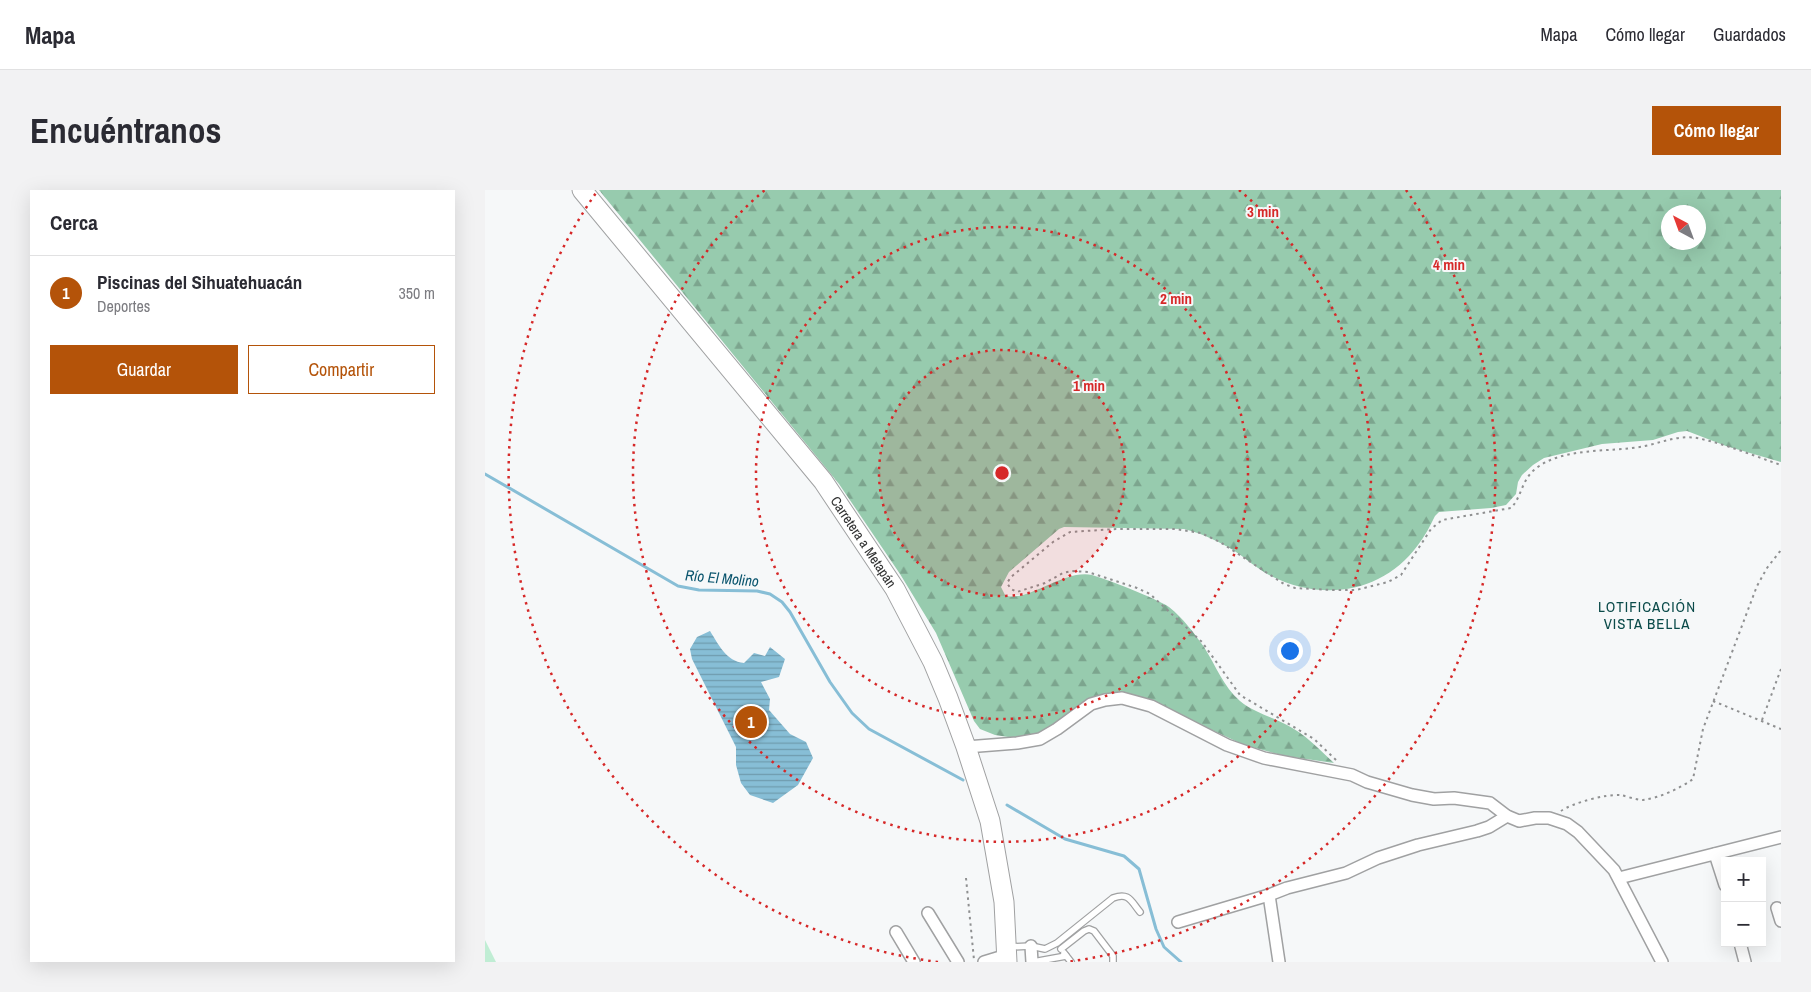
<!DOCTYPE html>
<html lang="es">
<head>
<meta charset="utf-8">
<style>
	:root { --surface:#fff; --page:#f2f2f3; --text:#2b2b33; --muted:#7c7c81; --line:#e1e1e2; --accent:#b45309 }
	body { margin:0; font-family:"Archivo Narrow",sans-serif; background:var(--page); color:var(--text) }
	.controls { position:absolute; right:15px; bottom:15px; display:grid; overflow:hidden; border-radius:0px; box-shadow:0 5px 20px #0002 }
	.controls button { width:45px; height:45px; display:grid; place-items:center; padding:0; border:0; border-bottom:1px solid var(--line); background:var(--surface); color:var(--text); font:25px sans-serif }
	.compass { position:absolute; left:1176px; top:15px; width:45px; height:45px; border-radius:50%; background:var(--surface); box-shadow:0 5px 20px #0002; rotate:319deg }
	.you { position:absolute; left:804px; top:460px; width:18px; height:18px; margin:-12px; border:4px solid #fff; border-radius:50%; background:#1a73e8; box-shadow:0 0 0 8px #1a73e833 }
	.badge { display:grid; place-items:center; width:32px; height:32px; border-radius:50%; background:var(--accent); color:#fff; font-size:16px; font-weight:700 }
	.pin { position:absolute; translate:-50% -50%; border:2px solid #fff; box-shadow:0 1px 5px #0006 }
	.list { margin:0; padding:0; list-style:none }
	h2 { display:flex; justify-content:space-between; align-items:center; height:65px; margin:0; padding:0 20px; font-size:21px }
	h2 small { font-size:16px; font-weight:400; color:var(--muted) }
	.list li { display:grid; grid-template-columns:32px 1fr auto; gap:15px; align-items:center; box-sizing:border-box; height:75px; padding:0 20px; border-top:1px solid var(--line) }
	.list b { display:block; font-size:19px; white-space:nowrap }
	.list p { margin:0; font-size:16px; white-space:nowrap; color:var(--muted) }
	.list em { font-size:16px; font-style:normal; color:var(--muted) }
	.actions { display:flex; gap:10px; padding:15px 20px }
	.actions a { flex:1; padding:11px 0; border:1px solid var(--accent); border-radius:0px; text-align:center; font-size:18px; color:var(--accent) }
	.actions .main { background:var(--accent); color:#fff }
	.map { position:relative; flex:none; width:1296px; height:772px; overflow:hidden; border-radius:0px }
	header { display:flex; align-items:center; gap:30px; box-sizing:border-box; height:70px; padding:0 25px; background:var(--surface); border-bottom:1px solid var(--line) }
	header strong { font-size:24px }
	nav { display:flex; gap:28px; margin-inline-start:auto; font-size:18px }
	.intro { display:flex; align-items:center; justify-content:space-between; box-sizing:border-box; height:120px; padding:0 30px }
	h1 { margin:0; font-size:35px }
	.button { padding:12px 22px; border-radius:0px; background:var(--accent); color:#fff; font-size:18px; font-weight:700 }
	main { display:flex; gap:30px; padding:0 30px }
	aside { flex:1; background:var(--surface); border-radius:0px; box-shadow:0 5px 20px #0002 }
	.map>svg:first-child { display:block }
</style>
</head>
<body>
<header>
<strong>Mapa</strong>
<nav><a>Mapa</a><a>Cómo llegar</a><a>Guardados</a></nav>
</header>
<div class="intro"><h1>Encuéntranos</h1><a class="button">Cómo llegar</a></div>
<main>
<aside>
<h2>Cerca<small></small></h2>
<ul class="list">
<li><span class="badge">1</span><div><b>Piscinas del Sihuatehuacán</b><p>Deportes</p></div><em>350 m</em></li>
</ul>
<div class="actions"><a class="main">Guardar</a><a>Compartir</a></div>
</aside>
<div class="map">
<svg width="1296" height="772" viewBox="0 0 1296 772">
	<defs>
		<pattern id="forest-firs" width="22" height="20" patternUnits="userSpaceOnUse" patternTransform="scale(1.25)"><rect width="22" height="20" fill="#97cbae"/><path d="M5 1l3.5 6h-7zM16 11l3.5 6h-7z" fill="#7ca58e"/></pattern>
		<pattern id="water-rules" width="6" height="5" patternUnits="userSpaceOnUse" patternTransform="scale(1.25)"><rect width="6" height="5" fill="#87bed6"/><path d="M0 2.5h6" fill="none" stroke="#6f9bae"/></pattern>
	</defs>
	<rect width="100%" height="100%" fill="#f6f8f9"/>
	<!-- green -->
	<path fill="#c0edd4" d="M0 750 11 772H0Z"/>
	<!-- forest -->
	<path fill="url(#forest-firs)" fill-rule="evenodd" d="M114 0H1296V272L1241 256 1202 241 1193 242 1168 250 1117 254 1059 268 1048 275 1037 285 1033 292 1031 304 1021 315 1006 318 954 322 950 326C945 336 940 346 933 355 898 403 838 412 786 386 772 379 761 368 748 360 733 351 716 343 699 339L579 337 574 339 524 382 516 397 520 405C541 414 578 379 607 385 621 389 673 409 684 417 698 428 709 443 719 457 731 476 738 496 755 511 768 522 787 527 802 535 820 544 834 559 849 573L800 566 759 555 678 517 631 504 554 546 536 549 510 545 495 539 489 531 451 443 415 384 354 294ZM1184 22H1214V52H1184Z"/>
	<!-- water -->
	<path fill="url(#water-rules)" d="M225 441C234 455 241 471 259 473L269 463 280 466 285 457 300 469 294 487 276 492 285 509 284 520 305 544 321 552 328 568 313 595 288 613 265 605 256 593 251 575V557L207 469 205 459 212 447Z"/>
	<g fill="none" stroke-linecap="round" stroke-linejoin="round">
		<!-- stream -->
		<g stroke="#87bed6" stroke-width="3">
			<path d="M0 284 193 396 214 400 272 401 285 404 297 412 305 422 345 492 367 523 384 539 478 590"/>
			<path d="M522 615 580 649 639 666 654 679 671 739 679 757 696 772"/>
		</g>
		<!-- lane casing -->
		<g stroke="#a0a1a2" stroke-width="8">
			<g id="lane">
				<path d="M523 757 546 756 560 759 572 753 628 708C644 702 646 711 655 722"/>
				<path d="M576 759 599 741 604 739 609 741 628 766V772"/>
				<path d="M579 763 586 772"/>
				<path d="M548 772 581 766"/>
			</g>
		</g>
		<!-- street casing -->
		<g stroke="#a0a1a2" stroke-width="14">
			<g id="street">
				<path d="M481 557 532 553 555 549 572 539 606 514 620 510 637 508 666 516 742 555 779 568 867 585 882 592 927 605 949 609 969 608 1005 613 1022 626 1034 631 1050 628H1064L1082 634 1093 642 1129 680 1177 772"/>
				<path d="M1230 664 1240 695"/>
				<path d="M1134 688 1296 647"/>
				<path d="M784 705 794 772"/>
				<path d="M1292 718 1296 731"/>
				<path d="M443 723 473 772"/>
				<path d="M693 732 784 705 802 698 861 683 893 668 933 655 992 641 1004 637 1022 626"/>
				<path d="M411 742 429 772"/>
				<path d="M1255 753 1260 772"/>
				<path d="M546 756 547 772"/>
				<path d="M499 772 522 765"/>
			</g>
		</g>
		<!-- primary casing -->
		<g stroke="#a0a1a2" stroke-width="21">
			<g id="primary">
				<path id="s1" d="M97 0 338 291 410 399 448 472 463 508 481 557 505 631 519 712 522 772"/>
			</g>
		</g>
		<!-- path -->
		<g stroke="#8f9091" stroke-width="2" stroke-dasharray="2.5 4" stroke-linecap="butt">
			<path d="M1228 511 1296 539"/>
			<path d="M1277 530 1296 479"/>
			<path d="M851 570 829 549 755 505 717 452 665 404 652 398 603 382 587 381 578 383 560 393 532 402 526 399 522 393 526 387 568 352 585 342 631 339H690L716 343 735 352 799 394 810 398 847 400H871L903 392 916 385 946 339 957 330 1026 318C1036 308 1037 290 1049 280 1077 256 1126 263 1160 256 1178 252 1194 245 1212 248 1241 254 1269 266 1296 275"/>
			<path d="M1076 621C1087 613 1121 604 1135 605 1142 606 1150 610 1158 610 1174 608 1194 599 1208 589L1218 539 1272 396 1282 378 1296 360"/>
			<path d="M481 688 489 770"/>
		</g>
		<!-- lane -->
		<use href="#lane" stroke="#fff" stroke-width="5.5"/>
		<!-- street -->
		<use href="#street" stroke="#fff" stroke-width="11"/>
		<!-- primary -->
		<use href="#primary" stroke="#fff" stroke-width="19"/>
	</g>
	<!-- distance rings -->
	<circle cx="517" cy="283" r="123" fill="#d62828" fill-opacity=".12"/>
	<g fill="none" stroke="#d62828" stroke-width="2.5" stroke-dasharray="2.5 5">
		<circle cx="517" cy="283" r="123"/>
		<circle cx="517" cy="283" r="246"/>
		<path d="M754 0A369 369 0 1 1 280 0"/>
		<path d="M453 772A493 493 0 0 1 113 0M921 0A493 493 0 0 1 581 772"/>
	</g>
	<g text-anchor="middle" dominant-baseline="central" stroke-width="4" stroke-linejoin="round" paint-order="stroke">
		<!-- street labels -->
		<g font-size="14" fill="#313232" stroke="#f6f8f9">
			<text stroke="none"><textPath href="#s1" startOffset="451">Carretera a Metapán</textPath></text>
		</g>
		<!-- water labels -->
		<g font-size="15" font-style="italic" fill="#09546d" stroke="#f6f8f9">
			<text transform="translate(237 388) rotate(5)">Río El Molino</text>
		</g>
		<!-- neighbourhood labels -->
		<g font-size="15" letter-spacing="1" fill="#0b4b4a" stroke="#f6f8f9">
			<text x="1162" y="416">LOTIFICACIÓN<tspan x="1162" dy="17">VISTA BELLA</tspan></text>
		</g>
	</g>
	<circle cx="517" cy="283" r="8" fill="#d62828" stroke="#f6f8f9" stroke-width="2.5"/>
	<g font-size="15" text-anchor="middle" font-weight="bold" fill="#d62828" stroke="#f6f8f9" stroke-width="4" stroke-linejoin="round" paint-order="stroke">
		<text x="778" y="27">3 min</text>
		<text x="964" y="80">4 min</text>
		<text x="691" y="114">2 min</text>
		<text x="604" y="201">1 min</text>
	</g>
</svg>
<div class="controls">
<button>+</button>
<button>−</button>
</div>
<svg class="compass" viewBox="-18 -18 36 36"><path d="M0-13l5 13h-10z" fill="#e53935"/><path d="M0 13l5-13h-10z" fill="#7c7c81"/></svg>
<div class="you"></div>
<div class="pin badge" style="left:266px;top:532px">1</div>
</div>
</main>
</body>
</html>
